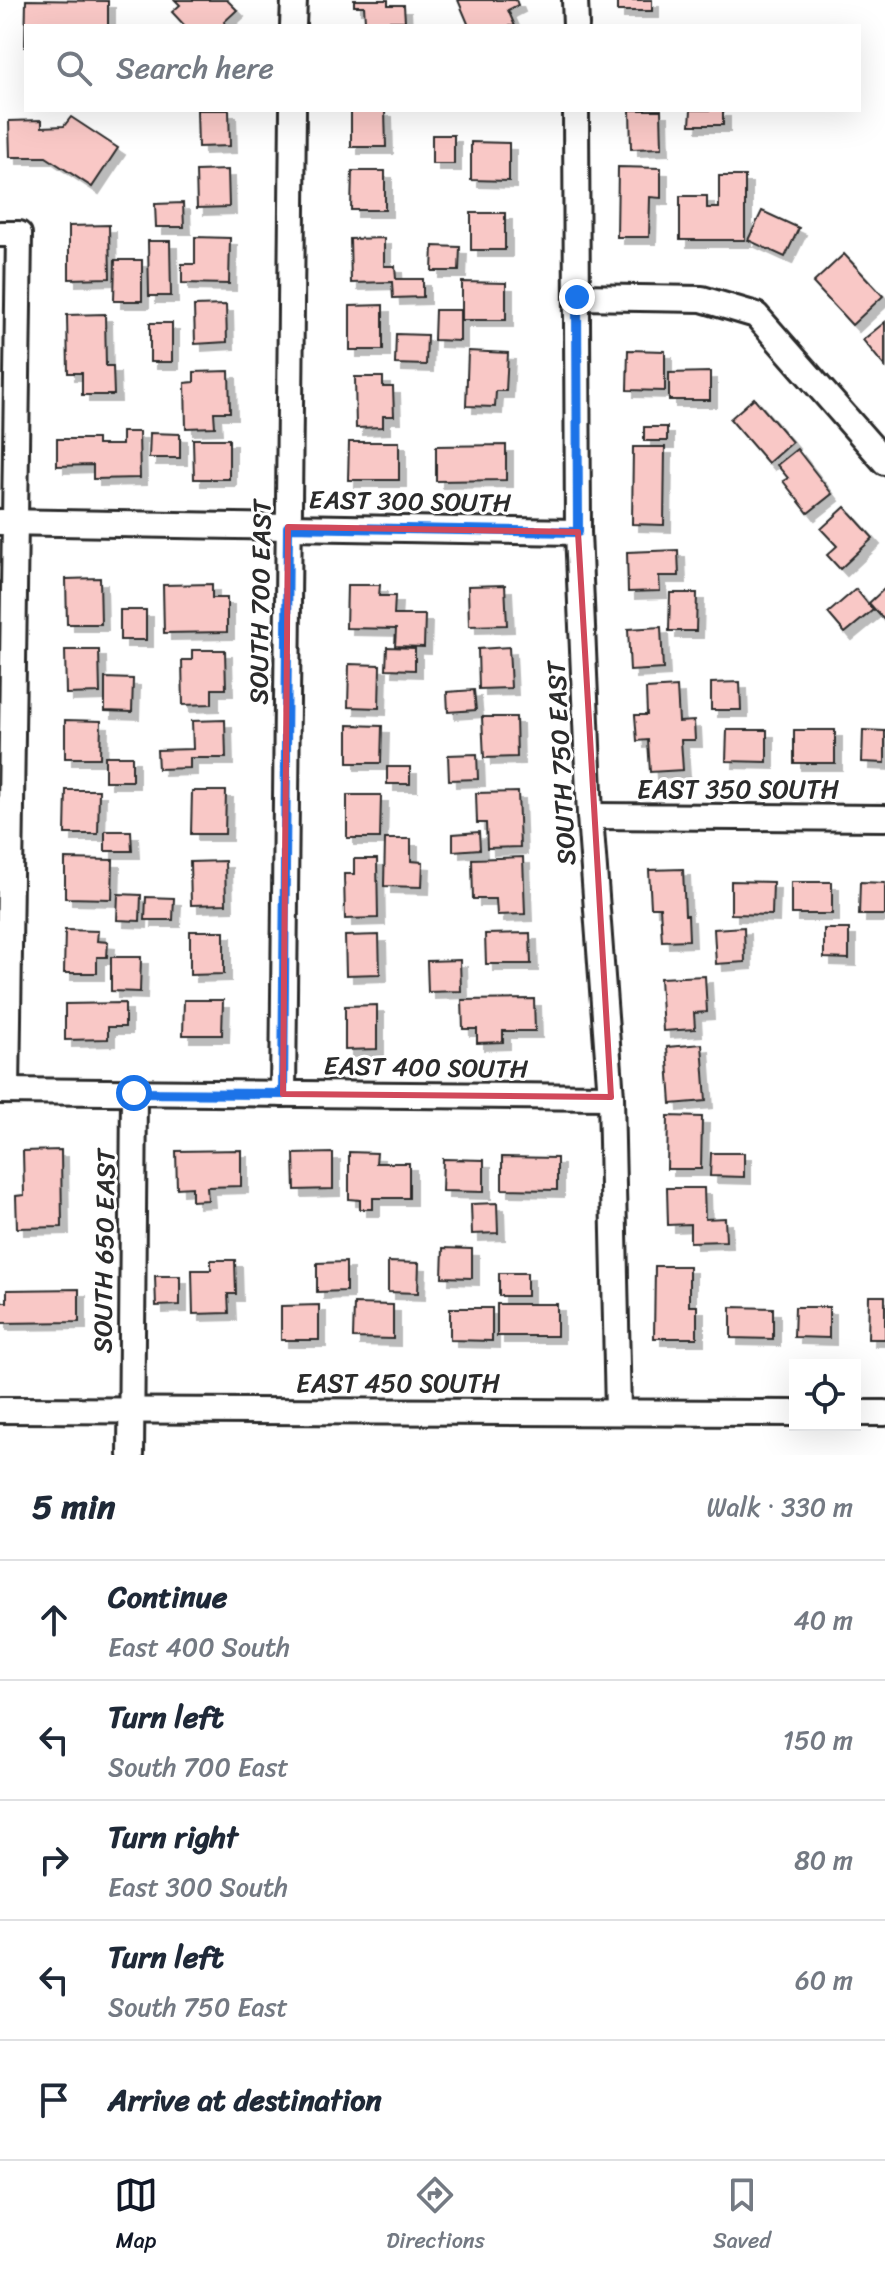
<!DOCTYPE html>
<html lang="en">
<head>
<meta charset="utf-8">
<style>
	:root { --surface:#fff; --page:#f2f2f3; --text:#1f2937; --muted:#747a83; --line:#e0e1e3; --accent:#111827 }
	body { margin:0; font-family:Sriracha,sans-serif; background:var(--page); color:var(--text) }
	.controls { position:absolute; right:24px; bottom:24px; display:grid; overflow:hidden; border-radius:0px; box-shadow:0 8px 32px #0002 }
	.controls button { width:72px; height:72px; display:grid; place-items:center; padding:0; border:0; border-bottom:2px solid var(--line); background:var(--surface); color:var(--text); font:40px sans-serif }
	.stop { position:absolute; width:24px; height:24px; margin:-18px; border:6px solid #1a73e8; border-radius:50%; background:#fff }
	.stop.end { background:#1a73e8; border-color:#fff; box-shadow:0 2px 8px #0008 }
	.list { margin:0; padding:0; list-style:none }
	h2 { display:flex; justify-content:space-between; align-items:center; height:104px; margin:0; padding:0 32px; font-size:34px }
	h2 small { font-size:26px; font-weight:400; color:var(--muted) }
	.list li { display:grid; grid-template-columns:52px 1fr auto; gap:24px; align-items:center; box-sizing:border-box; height:120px; padding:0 32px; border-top:2px solid var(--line) }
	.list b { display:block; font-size:30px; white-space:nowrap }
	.list p { margin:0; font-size:26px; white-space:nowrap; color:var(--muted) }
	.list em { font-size:26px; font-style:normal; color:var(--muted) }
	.icon { flex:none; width:44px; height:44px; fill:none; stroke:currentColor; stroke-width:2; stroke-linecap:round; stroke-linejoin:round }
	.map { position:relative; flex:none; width:885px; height:1455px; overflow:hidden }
	.search { position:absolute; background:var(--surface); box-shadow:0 8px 32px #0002; left:24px; right:24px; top:24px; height:88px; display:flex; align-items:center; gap:20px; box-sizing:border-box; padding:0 28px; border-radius:0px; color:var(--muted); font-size:30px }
	.sheet { height:704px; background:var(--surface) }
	nav { display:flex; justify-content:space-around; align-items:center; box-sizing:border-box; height:112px; border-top:2px solid var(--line); background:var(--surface); font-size:22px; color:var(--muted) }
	nav a { display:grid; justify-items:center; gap:4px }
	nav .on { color:var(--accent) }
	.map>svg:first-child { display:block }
</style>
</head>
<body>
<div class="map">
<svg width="885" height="1455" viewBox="0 0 885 1455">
	<defs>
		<filter id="shadow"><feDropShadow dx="7" dy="7" stdDeviation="0" flood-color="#0004"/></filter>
	</defs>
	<rect width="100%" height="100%" fill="#fff"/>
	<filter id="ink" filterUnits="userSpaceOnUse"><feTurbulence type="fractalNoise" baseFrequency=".0125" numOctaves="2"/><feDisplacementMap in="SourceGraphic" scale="16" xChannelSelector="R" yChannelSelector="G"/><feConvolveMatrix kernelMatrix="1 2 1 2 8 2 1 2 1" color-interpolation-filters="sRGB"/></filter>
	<g filter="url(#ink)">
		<!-- building -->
		<g fill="#f9c8c6" stroke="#2b2b2b" stroke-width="2" filter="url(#shadow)">
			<path d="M26 0 108 1V26H26L25 48Z"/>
			<path d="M175 0H227L237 10 224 22 227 26H185L172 12 180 5Z"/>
			<path d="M354 0H388V5H404L405 21H365L364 6H354Z"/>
			<path d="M458 0H516L518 5 508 10 515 26H469Z"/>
			<rect x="617" y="0" width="35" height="11"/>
			<path d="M197 110H229L230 146 198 147Z"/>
			<path d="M351 110H385L386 147H351Z"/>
			<path d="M630 110H661L662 148 631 149Z"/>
			<path d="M691 110H723V125H690Z"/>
			<path d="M71 117 118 148 92 187 46 157H10L9 121 42 120V127L64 126Z"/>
			<rect x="432" y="135" width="22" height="29"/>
			<path d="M471 142 509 143V181L471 180Z"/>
			<path d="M618 167 661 168V198L650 197 649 237H617Z"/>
			<path d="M228 170 229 207 197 208 196 171Z"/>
			<path d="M352 171H385V210H351Z"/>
			<path d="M719 176H745V240H680V196H707V208H719Z"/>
			<path d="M183 203 184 227H156L155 204Z"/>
			<path d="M762 211 799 228 785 257 748 240Z"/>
			<rect x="471" y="213" width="34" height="37"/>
			<path d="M109 225 110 278 69 279V226Z"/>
			<path d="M195 237 230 238 229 284 182 283V264H195Z"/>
			<path d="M384 238V266H395L396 279H423V297L393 298 392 282 351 283 350 239Z"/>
			<path d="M148 241H170L171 296H149Z"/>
			<path d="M433 246 460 247 459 271H432Z"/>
			<path d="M844 254 883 296 852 325 813 283Z"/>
			<path d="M115 260H142V301H114Z"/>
			<path d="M462 282 506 283V320H462Z"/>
			<path d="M226 305 227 342 195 344 194 306Z"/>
			<path d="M383 305V350H350V306Z"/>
			<path d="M435 310H460V341L434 340Z"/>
			<path d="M105 314 106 366H113L114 395H82V373H68L67 315Z"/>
			<path d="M885 322V367L863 340Z"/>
			<rect x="150" y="323" width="22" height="39"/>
			<path d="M396 334 427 335 426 365 395 364Z"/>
			<path d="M628 350 665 351V391L627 390Z"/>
			<path d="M468 351 508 353 506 391H496L495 407 466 406Z"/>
			<path d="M229 371 230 412H214L215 427 186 428 185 383 194 382V372Z"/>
			<path d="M710 372V400H669V373Z"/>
			<path d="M355 377H383V387H393L394 416H383V427L356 428Z"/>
			<path d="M754 398 792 442 768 463 730 419Z"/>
			<rect x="644" y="427" width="23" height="14"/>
			<path d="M122 432H139L140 478 93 479V465L57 466V439H97V445H122Z"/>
			<path d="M150 433 180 434V458H149Z"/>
			<path d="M193 439H229V479H194Z"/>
			<path d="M349 442H399V480H348Z"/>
			<path d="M506 445V480L436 481V446Z"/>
			<path d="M633 447H665L664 525 632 524Z"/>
			<path d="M797 449 832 494 808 513 783 481 788 478 777 465Z"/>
			<path d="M845 507 873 538 840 569 827 555 837 546 821 529Z"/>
			<path d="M678 550 679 576H659L660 591 628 592 627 552Z"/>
			<path d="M100 578 101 624H67L66 579Z"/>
			<path d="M212 584V598H227V632L164 633 163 585Z"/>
			<path d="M347 585H380L379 596H395L394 615H425L424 647 395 646 396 629 346 628Z"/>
			<path d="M505 585 507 625 469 626 468 586Z"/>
			<path d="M885 588V621L869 603Z"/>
			<path d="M856 589 873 610 845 633 828 613Z"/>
			<path d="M670 593H697L696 631H669Z"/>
			<rect x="120" y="610" width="26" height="30"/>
			<path d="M661 627 663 669 630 671 628 629Z"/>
			<path d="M387 647 415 648V670L386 669Z"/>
			<path d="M509 647 511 688 479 689 478 649Z"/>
			<path d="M65 650H99L100 693 66 694Z"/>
			<path d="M192 650H225L226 689H212V704L183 705 182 660H192Z"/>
			<path d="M349 664 380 665 379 708 348 707Z"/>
			<path d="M105 678 133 679 132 712 105 711Z"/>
			<path d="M740 682 741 710H711V683Z"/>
			<path d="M677 687 679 722 694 721 695 740H681L683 770 650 772 648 740 637 741 635 715H647L646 689Z"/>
			<path d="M474 690 476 710 448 712 447 692Z"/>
			<path d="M482 717H516L517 757 484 758Z"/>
			<path d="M65 720 101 721 100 758H65Z"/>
			<path d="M225 720 226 758H190V768L158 769 157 750 193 749 192 721Z"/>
			<path d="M348 725 382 726 381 763H348Z"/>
			<path d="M727 730H767V762L726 761Z"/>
			<rect x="794" y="730" width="41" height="33"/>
			<path d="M863 730 885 731V763L862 762Z"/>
			<path d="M477 754 478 779 449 780 448 755Z"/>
			<rect x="105" y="756" width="27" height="25"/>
			<rect x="387" y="767" width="23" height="17"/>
			<path d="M66 790H99L98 834H65Z"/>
			<path d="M192 791H226L225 834H191Z"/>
			<path d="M518 792 520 847 487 848 486 823H477L476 793Z"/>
			<path d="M347 795H381L380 838H347Z"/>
			<path d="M105 831H131L132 851H105Z"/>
			<path d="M479 832 480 849 453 851V834Z"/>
			<path d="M385 839H411V861L423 862 422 887 384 886Z"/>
			<path d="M523 857 525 914 497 915 496 899H473L472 859Z"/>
			<path d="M65 859 113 860 112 899 65 898Z"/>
			<path d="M354 859H377L378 918 345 919 344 874H354Z"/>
			<path d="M225 861 226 904 191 905 190 862Z"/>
			<path d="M683 869 685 915H688L689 940 662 941 660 907H651L649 870Z"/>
			<path d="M731 881 773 882 772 915 731 914Z"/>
			<rect x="791" y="882" width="41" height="32"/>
			<path d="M860 882 885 883V915H859Z"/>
			<path d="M118 894 141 895 140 921 117 920Z"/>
			<path d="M146 897 174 898 173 920H145Z"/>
			<path d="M744 927 745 962 716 964 714 929Z"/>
			<path d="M824 929H849V959L824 958Z"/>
			<path d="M65 930 98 931 97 941 108 942 107 957H97V973H64Z"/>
			<path d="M190 931H224V974L190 975Z"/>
			<path d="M530 933 531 964H486L485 934Z"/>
			<path d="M379 935 380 974 346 975 345 936Z"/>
			<path d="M111 957H141L140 992 111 991Z"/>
			<path d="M460 960 461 991 428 992 427 961Z"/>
			<path d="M705 976 707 1012 694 1013 695 1029 663 1031 660 978Z"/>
			<path d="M534 999 535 1031H503V1042L477 1043V1029H463L462 1000Z"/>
			<path d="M184 1000H223L222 1035H183Z"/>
			<path d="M125 1003V1027H108V1039L65 1040V1004Z"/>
			<path d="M377 1005V1049L345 1050V1006Z"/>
			<path d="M702 1044 706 1101 671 1104 667 1047Z"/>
			<path d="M668 1116 702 1117 701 1169H667Z"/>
			<path d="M61 1150 62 1227 17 1228 16 1196 24 1195 23 1151Z"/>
			<path d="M241 1150V1186L207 1187 208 1200 192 1201V1187L177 1188 176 1151Z"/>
			<path d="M349 1152 377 1153 376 1163H409V1198H373V1209H360V1200L349 1199Z"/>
			<path d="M333 1153V1189L295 1190 294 1154Z"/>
			<path d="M711 1153H744V1177L710 1176Z"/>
			<path d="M502 1157 557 1158V1190L502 1189Z"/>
			<path d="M443 1159 484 1160V1192L442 1191Z"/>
			<path d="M667 1188H704L705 1219 725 1218 726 1241 690 1242V1224L668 1225Z"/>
			<path d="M497 1203 498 1233 472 1234 471 1204Z"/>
			<path d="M443 1248 472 1249V1278L442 1277Z"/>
			<path d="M211 1260H235L236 1294H228L229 1313 193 1314 192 1270H211Z"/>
			<path d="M346 1262V1291L317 1292V1263Z"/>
			<path d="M388 1262 419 1263 418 1293 388 1292Z"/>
			<path d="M655 1266H689V1306H697V1338H654Z"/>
			<rect x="499" y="1273" width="28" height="23"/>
			<path d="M155 1276H180V1305L156 1306Z"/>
			<path d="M79 1289V1322L0 1323V1302H7V1290Z"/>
			<path d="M869 1296H885V1339H868Z"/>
			<path d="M354 1304 393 1305V1339L353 1338Z"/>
			<rect x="497" y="1304" width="60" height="32"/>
			<path d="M319 1305V1340H281V1306Z"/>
			<path d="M731 1307 773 1308V1339L731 1338Z"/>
			<path d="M795 1307H829V1338L794 1337Z"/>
			<path d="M450 1308H492V1341L450 1340Z"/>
		</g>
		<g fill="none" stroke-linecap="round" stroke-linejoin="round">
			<!-- minor casing -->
			<g stroke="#2b2b2b" stroke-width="30">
				<g id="minor">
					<path d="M575 0 576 26"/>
					<path d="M293 26 294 0"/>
					<path d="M576 110 578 532 590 816 611 1097 618 1412"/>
					<path d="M0 234H19L7 1091"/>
					<path d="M577 297 702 299 756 315 885 462"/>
					<path d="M0 522 578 532"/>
					<path d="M590 816 885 818"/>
					<path d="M0 1091 611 1097"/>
					<path d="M283 1094 293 110"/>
					<path d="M0 1410 795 1413"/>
					<path d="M855 1413H885"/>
					<path d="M131 1455 134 1093"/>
				</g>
			</g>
			<!-- minor -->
			<use href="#minor" stroke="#fff" stroke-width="24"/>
		</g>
	</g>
	<g fill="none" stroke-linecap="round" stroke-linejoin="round" filter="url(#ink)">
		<!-- route -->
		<path stroke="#1a73e8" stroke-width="10" d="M134 1093 283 1094 288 527 578 532 577 297"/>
	</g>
	<!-- marked area -->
	<path fill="none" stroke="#d1495b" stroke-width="6" stroke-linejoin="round" d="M288 527 578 532 611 1097 283 1094Z"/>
	<g text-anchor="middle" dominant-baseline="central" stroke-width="6" stroke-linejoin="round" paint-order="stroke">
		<!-- street labels -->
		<g font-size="26" fill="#2b2b2b" stroke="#fff">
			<text transform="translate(410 501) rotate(1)">EAST 300 SOUTH</text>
			<text transform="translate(260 602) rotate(-89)">SOUTH 700 EAST</text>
			<text transform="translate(561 763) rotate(-93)">SOUTH 750 EAST</text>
			<text x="738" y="789">EAST 350 SOUTH</text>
			<text transform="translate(426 1067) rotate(1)">EAST 400 SOUTH</text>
			<text transform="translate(104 1251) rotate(-89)">SOUTH 650 EAST</text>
			<text x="398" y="1383">EAST 450 SOUTH</text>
		</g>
	</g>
</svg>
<div class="controls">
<button><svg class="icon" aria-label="locate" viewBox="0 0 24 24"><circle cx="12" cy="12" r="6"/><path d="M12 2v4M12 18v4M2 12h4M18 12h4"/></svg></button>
</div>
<div class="stop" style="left:134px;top:1093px"></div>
<div class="stop end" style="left:577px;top:297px"></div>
<div class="search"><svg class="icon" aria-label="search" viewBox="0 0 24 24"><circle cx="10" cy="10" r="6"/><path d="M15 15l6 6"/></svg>Search here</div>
</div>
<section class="sheet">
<h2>5 min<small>Walk · 330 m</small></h2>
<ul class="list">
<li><svg class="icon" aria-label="ahead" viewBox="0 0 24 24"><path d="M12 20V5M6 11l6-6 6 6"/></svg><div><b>Continue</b><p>East 400 South</p></div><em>40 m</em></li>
<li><svg class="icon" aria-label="left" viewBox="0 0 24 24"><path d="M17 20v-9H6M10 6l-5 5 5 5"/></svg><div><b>Turn left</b><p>South 700 East</p></div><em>150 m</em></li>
<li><svg class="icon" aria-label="right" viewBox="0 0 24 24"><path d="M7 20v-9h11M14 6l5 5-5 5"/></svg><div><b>Turn right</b><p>East 300 South</p></div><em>80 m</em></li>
<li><svg class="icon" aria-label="left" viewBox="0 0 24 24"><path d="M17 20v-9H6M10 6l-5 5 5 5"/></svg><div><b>Turn left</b><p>South 750 East</p></div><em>60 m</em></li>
<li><svg class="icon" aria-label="arrive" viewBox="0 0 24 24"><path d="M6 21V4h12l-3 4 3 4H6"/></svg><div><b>Arrive at destination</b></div></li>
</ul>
</section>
<nav>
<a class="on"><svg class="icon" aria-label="map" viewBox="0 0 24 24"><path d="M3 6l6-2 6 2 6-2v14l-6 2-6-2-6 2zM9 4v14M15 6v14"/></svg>Map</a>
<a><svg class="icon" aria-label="directions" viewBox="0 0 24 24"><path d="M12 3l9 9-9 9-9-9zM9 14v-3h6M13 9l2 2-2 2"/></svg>Directions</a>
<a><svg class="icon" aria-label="saved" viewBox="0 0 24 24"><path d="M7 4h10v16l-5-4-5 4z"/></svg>Saved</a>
</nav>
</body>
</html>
